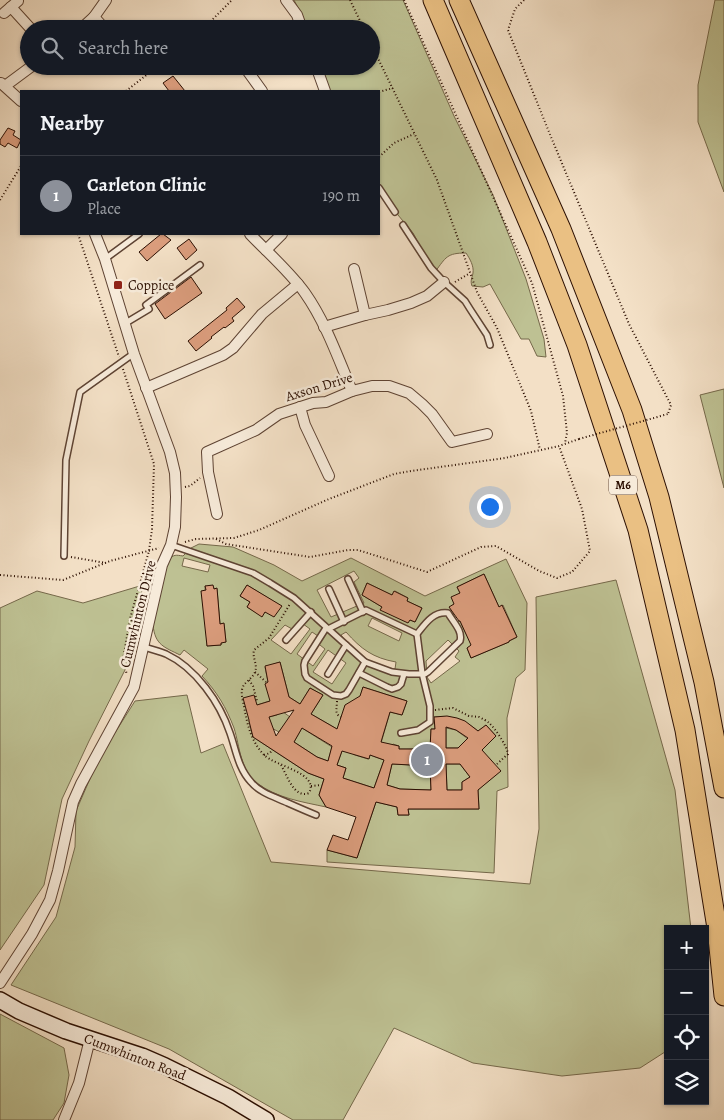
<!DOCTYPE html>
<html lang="en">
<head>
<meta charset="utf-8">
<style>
	:root { --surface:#171b24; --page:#242831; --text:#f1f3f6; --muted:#9ea1a6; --line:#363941; --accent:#8c9099 }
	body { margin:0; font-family:Alegreya,serif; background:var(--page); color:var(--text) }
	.controls { position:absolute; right:15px; bottom:15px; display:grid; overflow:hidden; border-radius:0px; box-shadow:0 1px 4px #0004 }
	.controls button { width:45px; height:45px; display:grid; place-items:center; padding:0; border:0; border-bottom:1px solid var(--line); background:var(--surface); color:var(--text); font:25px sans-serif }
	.you { position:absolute; left:489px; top:506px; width:18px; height:18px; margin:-12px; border:4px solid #fff; border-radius:50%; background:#1a73e8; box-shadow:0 0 0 8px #1a73e833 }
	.badge { display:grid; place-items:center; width:32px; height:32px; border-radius:50%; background:var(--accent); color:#fff; font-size:16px; font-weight:700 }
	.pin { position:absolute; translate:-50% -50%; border:2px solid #fff; box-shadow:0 1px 5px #0006 }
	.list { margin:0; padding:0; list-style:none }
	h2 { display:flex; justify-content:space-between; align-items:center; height:65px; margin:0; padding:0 20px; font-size:21px }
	h2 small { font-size:16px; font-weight:400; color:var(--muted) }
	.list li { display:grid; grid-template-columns:32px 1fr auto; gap:15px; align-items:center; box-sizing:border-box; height:80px; padding:0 20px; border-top:1px solid var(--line) }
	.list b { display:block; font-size:19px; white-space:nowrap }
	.list p { margin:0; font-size:16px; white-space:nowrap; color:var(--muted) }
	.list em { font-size:16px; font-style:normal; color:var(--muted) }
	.icon { flex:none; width:28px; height:28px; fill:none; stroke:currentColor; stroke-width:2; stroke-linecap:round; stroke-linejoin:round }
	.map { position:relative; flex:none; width:724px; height:1120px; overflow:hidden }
	.search { position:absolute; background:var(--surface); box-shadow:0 1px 4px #0004; left:20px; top:20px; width:360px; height:55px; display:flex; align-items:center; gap:12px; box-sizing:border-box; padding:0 18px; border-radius:28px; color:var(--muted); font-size:19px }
	.panel { position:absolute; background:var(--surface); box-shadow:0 1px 4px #0004; left:20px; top:90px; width:360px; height:145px; border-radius:0px }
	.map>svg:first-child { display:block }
</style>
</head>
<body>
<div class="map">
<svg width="724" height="1120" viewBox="0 0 724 1120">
	<rect width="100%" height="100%" fill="#f3e0c6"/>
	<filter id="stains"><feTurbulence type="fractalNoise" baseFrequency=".004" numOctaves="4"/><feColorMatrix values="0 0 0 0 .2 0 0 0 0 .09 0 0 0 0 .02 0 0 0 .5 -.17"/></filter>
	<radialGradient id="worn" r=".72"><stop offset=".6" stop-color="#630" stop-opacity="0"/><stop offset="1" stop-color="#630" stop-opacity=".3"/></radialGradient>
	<!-- green -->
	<g fill="#bec193" stroke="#75684a" fill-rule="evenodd">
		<path d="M294 0H403L454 116 493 195 526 279 544 339 546 357 537 356 529 339H521L490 284 483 287 472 286C470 280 472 279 473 273 474 266 470 259 466 253 447 253 446 257 435 272L427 263 420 246 413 233 388 203 379 184V91H328L318 66H371V29H306L303 18Z"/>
		<path d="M715 0H724V192L698 122V85Z"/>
		<path d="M724 389V488L700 395Z"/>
		<path d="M199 544 233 547 274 565 302 581 351 558 425 596 506 559 527 603 525 670 516 678 507 718 508 787 497 791 494 873 327 862V850L357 858 376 802 397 807 398 815H409L408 809H479L478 790 500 771 469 761 496 736 486 725 478 731C465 720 452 715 434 717L435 729H431L430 749H399V746L393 744 392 747 381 743 390 712 402 715 407 701 363 687 359 701 337 729 311 714 323 695 310 688 300 704 289 697 280 662 265 667 268 682 265 684 273 700 257 705 249 721 253 737 308 773 324 779 319 795 326 807C303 802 276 798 257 783 240 770 240 747 234 728 226 707 217 692 202 676L208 669 184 650 180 655C164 647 155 645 153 625L168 560C174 554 176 555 183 556L191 548ZM184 558 210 565 208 572 182 566ZM354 571 359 578 354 582 364 603 331 617 317 590ZM484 574 499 607 503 605 517 637 509 641V642L471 658 467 648 474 644 466 634 460 621 457 622 450 607 454 604 460 593 457 587ZM367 583 392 595 395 591 408 598 407 601 422 608 415 622 381 609 382 607 362 595ZM247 585 281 606 265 612 262 616 247 607 250 602 240 596ZM205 586 217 589 220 624H224L226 642 221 643V645L207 646ZM372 618 402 633 399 641 368 626ZM299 621 310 629 291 654 271 640 285 625 292 629ZM312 632 318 636 315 641 325 649 313 666 297 654ZM346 632C361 649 373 658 396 662L395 669C389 668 382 667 375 664 363 658 349 647 341 635ZM448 640 459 651 455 657 460 661 431 683 427 677 426 661ZM328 650 346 663 332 684 313 672Z"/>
		<path d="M616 580 675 790 691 929H668V1050L640 1068 562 1076 473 1063 394 1028 343 1120H293L169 1049 11 985 56 917 75 847 76 811 99 758 135 701 187 695 201 753 223 744 271 862 530 884 539 829 536 597Z"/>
		<path d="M143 585 126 668 89 741 62 799 44 885 0 950V608L37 591 83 603Z"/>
		<path d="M279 709 290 717 279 732 268 726 269 717 277 715Z"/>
		<path d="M302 728 332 747 328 761 317 757 294 742Z"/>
		<path d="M446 728 456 730 468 739 458 748H446Z"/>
		<path d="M343 748 355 755 368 759 370 755 384 760 374 788 343 778 346 768 337 765Z"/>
		<path d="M392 764 430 766 431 790 400 789 387 785Z"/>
		<path d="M446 764H460L470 777 462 782V790H447Z"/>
		<path d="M0 1014 64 1048 69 1075 64 1103 53 1120H0Z"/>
	</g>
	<!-- building -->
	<g fill="#db9d7d" stroke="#2c0f02" fill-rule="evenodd">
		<path d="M173 76 185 91H169L163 83Z"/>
		<path d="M8 128 15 131 13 135 21 140 17 148 8 143 5 147 0 144V140Z"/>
		<path d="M161 234H163L171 240 147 261 139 252Z"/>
		<path d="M189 239 197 250 186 260 177 248Z"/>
		<path d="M191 277 202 293 165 319 155 304Z"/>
		<path d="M237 298 245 307 232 318 234 321 225 328 224 327 211 337 212 338 196 351 188 341 227 310 226 308Z"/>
		<path d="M484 574 499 607 502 605 517 637 509 641V642L471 658 467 648 471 645 460 621H459L449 607 454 604 451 597 460 593 457 587Z"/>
		<path d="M367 583 392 595 394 591 408 598 407 601 422 608 415 622 410 620 408 623 380 610 382 607 362 595Z"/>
		<path d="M213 585 214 589 217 588 220 624 224 623 226 642 221 643V645L207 646 201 591 206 590 205 586Z"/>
		<path d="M247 585 282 606 274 617 265 612 262 617 247 607 250 602 240 596Z"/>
		<path d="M280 662 289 697 300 704 310 688 323 695 311 714 337 729 345 705 360 696 363 687 407 701 402 715 390 712 381 742 399 746V749H430L431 729H435L434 717 447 716 457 718 465 721 478 731 486 725 496 736 482 750 501 771 478 790 479 809H408L409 815H398L397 807 376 802 357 858 327 850 333 835 348 840 356 817 326 807 319 795 324 779 308 773 253 737 249 721V720L243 698 254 695 257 705 270 701 265 684 268 682 265 666ZM294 710 276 736 269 717ZM446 727 456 730 468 738 458 748H446ZM302 728 332 746 328 761 317 757 294 742ZM342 751 369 759 370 755 384 760 374 788 343 778 346 768 337 765ZM392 764 430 766 431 790 400 789 387 785ZM446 764H460L470 777 462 782V790H447Z"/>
	</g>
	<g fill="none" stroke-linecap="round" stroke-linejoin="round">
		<!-- lane casing -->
		<g stroke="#5e4333" stroke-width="8">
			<g id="lane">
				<path d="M379 188 395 212"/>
				<path d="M403 225 431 268 444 282 465 301 470 309 487 335 490 345"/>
				<path d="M105 259 139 234"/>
				<path d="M124 324 149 309 146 305 200 265"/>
				<path d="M171 545 253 573 270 583 294 598 365 662 392 672 409 674H425L428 672 460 641C463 631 453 622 448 613 433 611 425 624 417 634L422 673 430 706V722L418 730 401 733"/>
				<path d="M64 556 66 460 80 392 133 354"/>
				<path d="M348 579 363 612"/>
				<path d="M329 589 344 622"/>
				<path d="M326 628 305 661 304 665 305 674 307 678 333 695 341 696 346 694 349 690 365 662"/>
				<path d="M328 629 366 610 417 634"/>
				<path d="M286 640 311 612"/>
				<path d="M144 647C151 649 159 651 166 654 196 668 220 703 230 733 236 750 238 768 251 782 260 793 275 797 288 803 297 807 306 811 316 815"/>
				<path d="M359 673 387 687 392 689 398 687 401 684 404 674"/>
				<path d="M328 674 346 645"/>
			</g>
		</g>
		<!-- street casing -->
		<g stroke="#5e4333" stroke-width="12">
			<g id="street">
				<path d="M286 0 297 15 302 29"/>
				<path d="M11 7 31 29"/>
				<path d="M4 13 18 1"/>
				<path d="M94 17 105 29"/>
				<path d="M81 29 94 17 106 0"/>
				<path d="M244 66 262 91"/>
				<path d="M316 66 325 91"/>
				<path d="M1 83 21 101"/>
				<path d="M5 86 32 66"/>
				<path d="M250 234C268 253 290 272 305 293 326 323 338 358 352 391"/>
				<path d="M266 250 282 234"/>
				<path d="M354 269 365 315"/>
				<path d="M324 327 365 315 388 310 411 303 427 296 444 282"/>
				<path d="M146 388 223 355 233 348 262 314 298 284"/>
				<path d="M300 407 305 425 329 476"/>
				<path d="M217 514 208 472 207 452 256 430 279 414 313 403 326 402 352 391 372 386H389L409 393 422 404 432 414 452 442 487 434"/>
				<path d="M0 983 32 934 50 900 58 871 73 802 81 784 134 687 162 565 171 545 175 527 176 497 175 473 170 452 134 354 105 259 95 234"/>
				<path d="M64 1120 79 1083 90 1039"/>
			</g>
		</g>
		<!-- secondary casing -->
		<g stroke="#2c0f02" stroke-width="18">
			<path id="secondary" d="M0 1000 19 1011 66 1031 142 1056 165 1066 228 1097 266 1120"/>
		</g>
		<!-- highway casing -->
		<g stroke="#2c0f02" stroke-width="21">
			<g id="highway">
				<path d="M433 0 537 242 577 345 638 530 685 730 717 928 724 996"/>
				<path d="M459 0 561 229 632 410 659 497 704 682 724 788"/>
			</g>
		</g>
		<!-- path -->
		<g stroke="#2c0f02" stroke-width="2" stroke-dasharray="1 2.5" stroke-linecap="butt">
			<path d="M350 0 364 29"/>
			<path d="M404 0 532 283 563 396 567 433 565 443"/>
			<path d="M524 0 515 9 508 30 551 137 629 324 671 405 668 414"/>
			<path d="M203 29 232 0"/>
			<path d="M371 44 437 180 477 292 497 328 531 411 540 450"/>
			<path d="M126 91 158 66"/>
			<path d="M379 92 393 88"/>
			<path d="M379 157 394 143 414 134"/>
			<path d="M0 200 21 166"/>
			<path d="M78 234 119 357"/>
			<path d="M455 282 470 273"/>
			<path d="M123 369 154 464 152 529 149 551 130 619 123 660 127 675"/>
			<path d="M185 487 190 486 200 478"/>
			<path d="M216 539 226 544 310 557 348 550H358L427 572 481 547 496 546 539 571 557 578 572 572 590 551 582 509 559 446"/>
			<path d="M185 542 196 539 234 538 259 530 329 499 394 474 411 471 505 458 559 446 579 439"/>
			<path d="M71 557 106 563"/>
			<path d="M0 575 63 580 110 561 159 548"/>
			<path d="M255 672 266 682"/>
			<path d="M249 680 253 686 257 701"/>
			<path d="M337 701C337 708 334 714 341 717"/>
			<path d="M435 710 453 708 469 716 479 717C483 719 487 721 489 723 495 728 507 746 508 754L497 764"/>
			<path d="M264 755 270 753 272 750"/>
			<path d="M281 765C287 775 294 799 309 793 320 773 275 766 264 755 251 741 247 724 244 706 243 701 241 695 242 690 243 682 252 680 255 672 258 664 252 658 254 650L269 638 290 604"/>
			<path d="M311 786 321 785"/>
		</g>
		<!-- lane -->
		<use href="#lane" stroke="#f7ebda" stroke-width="5"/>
		<!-- street -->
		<use href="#street" stroke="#f7ebda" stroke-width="10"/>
		<!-- secondary -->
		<use href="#secondary" stroke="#f7ebda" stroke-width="15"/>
		<!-- highway -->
		<use href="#highway" stroke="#eac083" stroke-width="19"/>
		<!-- path-bridge -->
		<path stroke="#2c0f02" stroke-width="2" stroke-dasharray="1 2.5" stroke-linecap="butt" d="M579 439 668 414"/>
	</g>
	<!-- markers -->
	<rect fill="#8f2418" stroke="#f7ebda" stroke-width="2" x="113" y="280" width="10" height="10" rx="2.5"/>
	<g text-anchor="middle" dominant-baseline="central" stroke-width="5" stroke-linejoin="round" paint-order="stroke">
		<!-- shield labels -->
		<rect fill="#f7ebda" stroke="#695143" stroke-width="1" x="609" y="475.5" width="28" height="19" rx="4"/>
		<g font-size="12" font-weight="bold" fill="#2c0f02">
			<text x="623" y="485">M6</text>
		</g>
		<!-- poi labels -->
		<g font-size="14" fill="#2c0f02" stroke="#f7ebda" text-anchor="start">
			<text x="128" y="285">Coppice</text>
		</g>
		<!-- street labels -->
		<g font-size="14" fill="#2c0f02" stroke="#f7ebda">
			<text transform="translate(319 387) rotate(-17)">Axson Drive</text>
			<text transform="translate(138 614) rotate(-76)">Cumwhinton Drive</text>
			<text transform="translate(135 1057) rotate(21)">Cumwhinton Road</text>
		</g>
	</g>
	<rect width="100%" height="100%" filter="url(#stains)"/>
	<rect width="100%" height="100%" fill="url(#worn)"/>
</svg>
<div class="controls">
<button>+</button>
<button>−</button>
<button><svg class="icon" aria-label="locate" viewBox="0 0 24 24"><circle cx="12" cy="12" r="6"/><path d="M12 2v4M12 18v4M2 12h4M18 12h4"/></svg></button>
<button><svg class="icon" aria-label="layers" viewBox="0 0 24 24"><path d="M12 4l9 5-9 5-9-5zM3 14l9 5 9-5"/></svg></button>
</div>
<div class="you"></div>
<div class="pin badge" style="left:427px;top:760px">1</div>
<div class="search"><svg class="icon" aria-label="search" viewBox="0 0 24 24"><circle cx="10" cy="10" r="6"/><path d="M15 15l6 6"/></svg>Search here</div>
<section class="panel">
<h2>Nearby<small></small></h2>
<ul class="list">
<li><span class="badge">1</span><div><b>Carleton Clinic</b><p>Place</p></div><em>190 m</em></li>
</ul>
</section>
</div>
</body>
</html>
